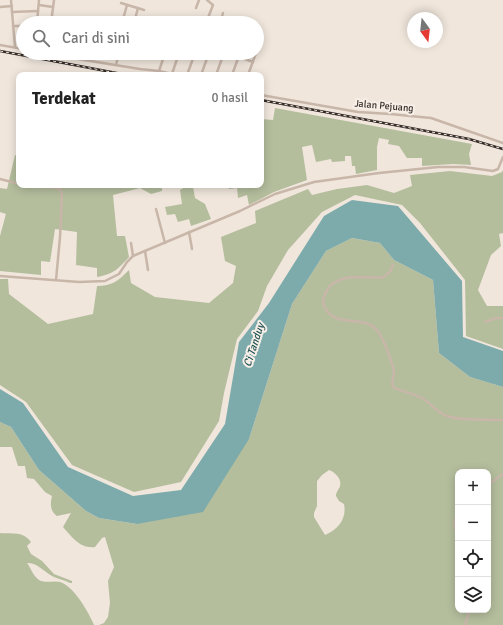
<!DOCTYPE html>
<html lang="id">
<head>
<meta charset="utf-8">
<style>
	:root { --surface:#fff; --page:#f2f2f2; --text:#222; --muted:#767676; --line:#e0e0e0 }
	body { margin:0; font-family:Signika,sans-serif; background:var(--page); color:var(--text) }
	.controls { position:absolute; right:12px; bottom:12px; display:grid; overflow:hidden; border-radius:8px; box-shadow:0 2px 10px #0003 }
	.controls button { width:36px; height:36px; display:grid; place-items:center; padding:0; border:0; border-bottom:1px solid var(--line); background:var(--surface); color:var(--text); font:20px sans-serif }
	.compass { position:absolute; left:407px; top:12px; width:36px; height:36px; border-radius:50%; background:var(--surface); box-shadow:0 2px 10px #0003; rotate:165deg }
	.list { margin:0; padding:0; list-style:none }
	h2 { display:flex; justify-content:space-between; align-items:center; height:52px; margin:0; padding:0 16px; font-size:17px }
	h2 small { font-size:13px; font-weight:400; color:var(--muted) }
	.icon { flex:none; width:22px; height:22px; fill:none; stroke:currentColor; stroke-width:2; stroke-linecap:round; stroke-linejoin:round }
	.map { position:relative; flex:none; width:503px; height:625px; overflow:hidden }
	.search { position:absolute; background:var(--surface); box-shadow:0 2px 10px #0003; left:16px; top:16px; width:248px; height:44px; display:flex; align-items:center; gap:10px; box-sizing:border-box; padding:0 14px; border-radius:22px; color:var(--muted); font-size:15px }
	.panel { position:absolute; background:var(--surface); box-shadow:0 2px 10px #0003; left:16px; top:72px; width:248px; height:116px; border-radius:8px }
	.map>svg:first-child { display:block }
</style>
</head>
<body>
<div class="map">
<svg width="503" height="625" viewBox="0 0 503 625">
	<rect width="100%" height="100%" fill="#f0e6dc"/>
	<!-- green -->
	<g fill="#b4be9d" fill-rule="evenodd">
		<path d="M275 108 472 144 469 154 471 165 453 164 422 166V158H407L399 146 388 144 389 140 379 138 377 147V170L356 174 355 166H352L351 156H345V161L332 162 331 159 316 162 312 145 302 147 307 180 274 192 249 205 247 195 238 198 237 188 229 189 228 185H261V119L273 120Z"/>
		<path d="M15 155 19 156V185H162V191L151 194 140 188 113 195 117 236H125L129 257C118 269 114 274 97 277V268L76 265 77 232 55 229 50 262 41 261V275L0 271V236L6 214 0 212V188L7 189Z"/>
		<path d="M503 170V233L499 234 501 246 491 255 478 290 487 306H503V349L466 336 465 280 420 223 402 205 355 195 322 212 288 250 267 286 258 311 237 339 224 393 219 421 181 482 134 492 72 465 26 402 0 385V279H8L9 294 48 324 93 314 97 286C112 286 118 281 129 270L131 283 155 297 209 303 233 283 236 266 225 261 221 237 256 223 255 211 308 189 312 195 337 189 367 185 394 193 412 186 410 175 450 171 492 176 502 172Z"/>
		<path d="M184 185H195L193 187 195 198 205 204 211 219 191 226 189 219 178 222 175 214 167 215 165 207 182 204 180 190 185 187Z"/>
		<path d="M352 238 380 243 394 260 433 280 439 353 470 377 503 387V625H99L104 623 108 617 110 603 108 581 114 567 105 537 102 538 95 547C80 549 72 537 63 527L71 513 57 516C50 511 50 504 52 496L45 492 34 479 27 478 25 466H18L12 447H0V422L11 427 39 470 86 511 99 518 137 524 249 439 292 304 326 251ZM329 470C335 472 342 479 340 486 339 489 336 492 336 496L339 501 344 504C347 519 338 529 325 535L314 517V513L317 506V481L322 475ZM458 472H488V610H458Z"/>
		<path d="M0 533C12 534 23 531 31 542L27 546 31 554 42 561 54 574 72 581V583H70C64 580 58 579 52 576 43 571 38 563 27 563 31 568 33 576 39 580 47 584 53 580 60 582 74 586 89 613 94 625H0Z"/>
	</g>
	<!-- water -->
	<path fill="#7dabac" d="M352 200 398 206 462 281 463 337 503 351V387L470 377 439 353 433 280 394 260 380 243 352 238 326 251 292 304 249 439 203 512 137 524 99 518 86 511 39 470 11 427 0 422V389L23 403 68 467 133 496 181 490 225 424 239 342 269 303 324 216Z"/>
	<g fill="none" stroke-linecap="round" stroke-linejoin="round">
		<!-- minor -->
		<g stroke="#c8b6a9" stroke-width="2.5">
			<path d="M11 0 15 47"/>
			<path d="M121 3 144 10"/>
			<path d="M39 5 53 7"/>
			<path d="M0 7 12 6"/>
			<path d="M196 8 199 0"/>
			<path d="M12 12 38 11"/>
			<path d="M123 19 134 22"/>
			<path d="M37 23 39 0"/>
			<path d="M51 23 54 0"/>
			<path d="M122 23 127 5"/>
			<path d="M134 23 138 8"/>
			<path d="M206 23 213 5 207 0"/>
			<path d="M220 23 223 13"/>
			<path d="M13 26H23"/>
			<path d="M0 45 23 49"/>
			<path d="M257 49 259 42"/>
			<path d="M41 53 140 69 159 71 176 75"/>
			<path d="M213 53 223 56"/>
			<path d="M239 57 253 62"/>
			<path d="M116 65 119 53"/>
			<path d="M159 71 165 53"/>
			<path d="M172 74 179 53"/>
			<path d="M187 75 195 53"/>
			<path d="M201 75 209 53"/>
			<path d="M216 75 224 53"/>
			<path d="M232 75 240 53"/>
			<path d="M248 75 256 53"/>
			<path d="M261 95 358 112 390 114 431 118 503 143"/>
			<path d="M0 179 19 184"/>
			<path d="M30 185 56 188 61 190 62 195 60 237 56 280"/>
			<path d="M156 209 165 243"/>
			<path d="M189 232 192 249"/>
			<path d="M131 243 133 256"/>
			<path d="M145 251 148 270"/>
			<path d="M393 265 390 272 382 278C363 277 334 272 325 294 322 300 323 306 327 311 339 327 364 315 377 330 383 338 393 363 394 373 394 379 391 379 393 387 404 393 415 393 425 400 433 405 436 412 447 416 458 421 490 419 503 420"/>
			<path d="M0 276 79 282 105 281 119 274 127 262 133 256 240 211 275 194 314 182 379 173 438 167H464L493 171 498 169 503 157"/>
			<path d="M485 322 496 318H503"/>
			<path d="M488 485 503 474"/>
			<path d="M458 514C453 521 453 527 458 534"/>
			<path d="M465 625 470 610"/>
		</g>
		<!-- rail casing -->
		<g stroke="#352c28" stroke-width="2.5">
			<g id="rail">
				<path d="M0 51 127 75"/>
				<path d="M261 100 469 139 503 149"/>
			</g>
		</g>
		<!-- rail -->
		<use href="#rail" stroke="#f8f0e8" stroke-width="1" stroke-dasharray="3" stroke-linecap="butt"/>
	</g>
	<g text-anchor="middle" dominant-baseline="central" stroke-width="4" stroke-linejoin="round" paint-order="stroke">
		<!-- street labels -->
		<g font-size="10" fill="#352c28" stroke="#f8f0e8">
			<text transform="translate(384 106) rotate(5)">Jalan Pejuang</text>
		</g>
		<!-- water labels -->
		<g font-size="11" font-style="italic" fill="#205354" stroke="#f8f0e8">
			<text transform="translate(254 345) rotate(-72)">Ci Tanduy</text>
		</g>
	</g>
</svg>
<div class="controls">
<button>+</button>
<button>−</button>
<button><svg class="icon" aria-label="locate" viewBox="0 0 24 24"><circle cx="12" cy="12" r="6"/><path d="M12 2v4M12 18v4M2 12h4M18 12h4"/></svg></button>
<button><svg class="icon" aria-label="layers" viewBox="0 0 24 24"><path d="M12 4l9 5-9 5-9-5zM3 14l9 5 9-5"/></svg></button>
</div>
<svg class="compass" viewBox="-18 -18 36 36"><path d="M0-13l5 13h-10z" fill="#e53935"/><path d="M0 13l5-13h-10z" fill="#767676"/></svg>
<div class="search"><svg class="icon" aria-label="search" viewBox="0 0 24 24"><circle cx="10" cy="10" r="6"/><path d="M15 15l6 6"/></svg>Cari di sini</div>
<section class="panel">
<h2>Terdekat<small>0 hasil</small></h2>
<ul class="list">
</ul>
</section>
</div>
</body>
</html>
